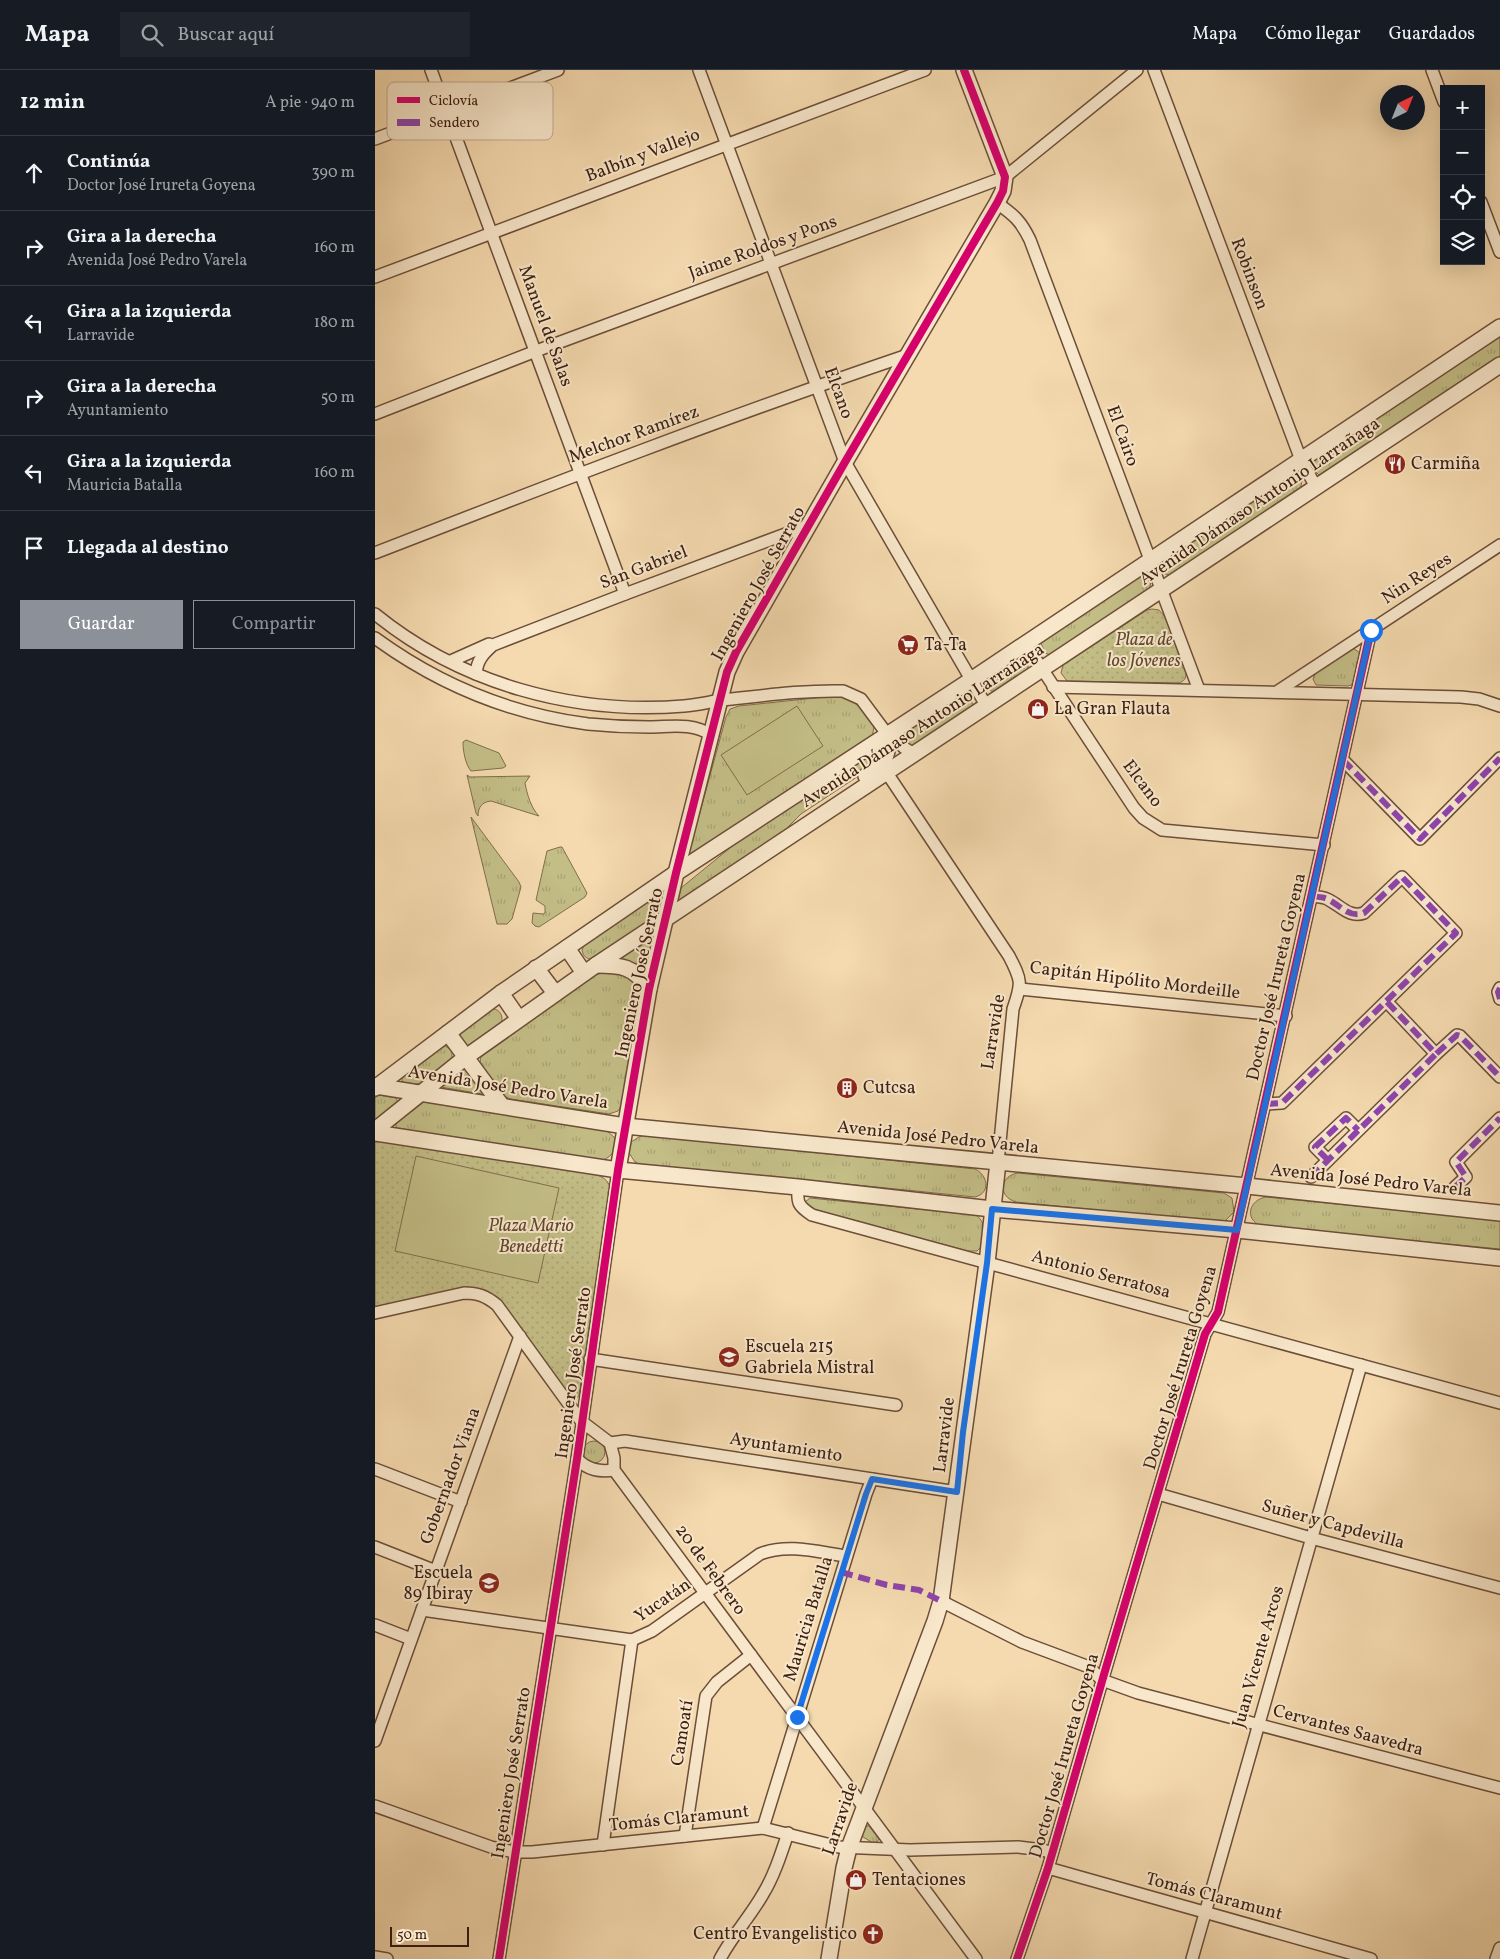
<!DOCTYPE html>
<html lang="es">
<head>
<meta charset="utf-8">
<style>
	:root { --surface:#171b24; --page:#20242c; --text:#f1f3f6; --muted:#9ea1a6; --line:#363941; --accent:#8c9099 }
	body { margin:0; font-family:Vollkorn,serif; background:var(--page); color:var(--text) }
	.controls { position:absolute; right:15px; top:15px; display:grid; overflow:hidden; border-radius:0px; box-shadow:0 5px 20px #0002 }
	.controls button { width:45px; height:45px; display:grid; place-items:center; padding:0; border:0; border-bottom:1px solid var(--line); background:var(--surface); color:var(--text); font:25px sans-serif }
	.compass { position:absolute; left:1005px; top:15px; width:45px; height:45px; border-radius:50%; background:var(--surface); box-shadow:0 5px 20px #0002; rotate:43deg }
	.scale { position:absolute; left:15px; bottom:12px; width:79px; box-sizing:border-box; padding-left:5px; border:2px solid #3e2012; border-top:0; font-size:14px; line-height:18px; white-space:nowrap; color:#3e2012; -webkit-text-stroke:4px #f8e7cb; paint-order:stroke }
	.stop { position:absolute; width:15px; height:15px; margin:-11px; border:4px solid #1a73e8; border-radius:50%; background:#fff }
	.stop.end { background:#1a73e8; border-color:#fff; box-shadow:0 1px 5px #0008 }
	.list { margin:0; padding:0; list-style:none }
	h2 { display:flex; justify-content:space-between; align-items:center; height:65px; margin:0; padding:0 20px; font-size:21px }
	h2 small { font-size:16px; font-weight:400; color:var(--muted) }
	.list li { display:grid; grid-template-columns:32px 1fr auto; gap:15px; align-items:center; box-sizing:border-box; height:75px; padding:0 20px; border-top:1px solid var(--line) }
	.list b { display:block; font-size:19px; white-space:nowrap }
	.list p { margin:0; font-size:16px; white-space:nowrap; color:var(--muted) }
	.list em { font-size:16px; font-style:normal; color:var(--muted) }
	.actions { display:flex; gap:10px; padding:15px 20px }
	.actions a { flex:1; padding:11px 0; border:1px solid var(--accent); border-radius:0px; text-align:center; font-size:18px; color:var(--accent) }
	.actions .main { background:var(--accent); color:#fff }
	.icon { flex:none; width:28px; height:28px; fill:none; stroke:currentColor; stroke-width:2; stroke-linecap:round; stroke-linejoin:round }
	.map { position:relative; flex:none; width:1125px; height:1889px; overflow:hidden }
	header { display:flex; align-items:center; gap:30px; box-sizing:border-box; height:70px; padding:0 25px; background:var(--surface); border-bottom:1px solid var(--line) }
	header strong { font-size:24px }
	nav { display:flex; gap:28px; margin-inline-start:auto; font-size:18px }
	.search { width:350px; height:45px; background:var(--page); display:flex; align-items:center; gap:12px; box-sizing:border-box; padding:0 18px; border-radius:0px; color:var(--muted); font-size:19px }
	main { display:flex }
	aside { flex:1; background:var(--surface) }
	.map>svg:first-child { display:block }
</style>
</head>
<body>
<header>
<strong>Mapa</strong>
<div class="search"><svg class="icon" aria-label="search" viewBox="0 0 24 24"><circle cx="10" cy="10" r="6"/><path d="M15 15l6 6"/></svg>Buscar aquí</div>
<nav><a>Mapa</a><a>Cómo llegar</a><a>Guardados</a></nav>
</header>
<main>
<aside>
<h2>12 min<small>A pie · 940 m</small></h2>
<ul class="list">
<li><svg class="icon" aria-label="ahead" viewBox="0 0 24 24"><path d="M12 20V5M6 11l6-6 6 6"/></svg><div><b>Continúa</b><p>Doctor José Irureta Goyena</p></div><em>390 m</em></li>
<li><svg class="icon" aria-label="right" viewBox="0 0 24 24"><path d="M7 20v-9h11M14 6l5 5-5 5"/></svg><div><b>Gira a la derecha</b><p>Avenida José Pedro Varela</p></div><em>160 m</em></li>
<li><svg class="icon" aria-label="left" viewBox="0 0 24 24"><path d="M17 20v-9H6M10 6l-5 5 5 5"/></svg><div><b>Gira a la izquierda</b><p>Larravide</p></div><em>180 m</em></li>
<li><svg class="icon" aria-label="right" viewBox="0 0 24 24"><path d="M7 20v-9h11M14 6l5 5-5 5"/></svg><div><b>Gira a la derecha</b><p>Ayuntamiento</p></div><em>50 m</em></li>
<li><svg class="icon" aria-label="left" viewBox="0 0 24 24"><path d="M17 20v-9H6M10 6l-5 5 5 5"/></svg><div><b>Gira a la izquierda</b><p>Mauricia Batalla</p></div><em>160 m</em></li>
<li><svg class="icon" aria-label="arrive" viewBox="0 0 24 24"><path d="M6 21V4h12l-3 4 3 4H6"/></svg><div><b>Llegada al destino</b></div></li>
</ul>
<div class="actions"><a class="main">Guardar</a><a>Compartir</a></div>
</aside>
<div class="map">
<svg width="1125" height="1889" viewBox="0 0 1125 1889">
	<defs>
		<pattern id="grass-tufts" width="24" height="20" patternUnits="userSpaceOnUse" patternTransform="scale(1.25)"><rect width="24" height="20" fill="#c3bd86"/><path d="M3 7l-1-3M5 7V3M7 7l1-3M15 17l-1-3M17 17v-4M19 17l1-3" fill="none" stroke="#a9a273"/></pattern>
		<pattern id="park-dots" width="8" height="8" patternUnits="userSpaceOnUse" patternTransform="scale(1.25)"><rect width="8" height="8" fill="#c3bd86"/><path d="M2 2h.1M6 6h.1" fill="none" stroke="#a9a273" stroke-width="1.8" stroke-linecap="round"/></pattern>
	</defs>
	<rect width="100%" height="100%" fill="#f5daaf"/>
	<filter id="stains"><feTurbulence type="fractalNoise" baseFrequency=".004" numOctaves="4"/><feColorMatrix values="0 0 0 0 .2 0 0 0 0 .09 0 0 0 0 .02 0 0 0 .5 -.17"/></filter>
	<radialGradient id="worn" r=".72"><stop offset=".6" stop-color="#630" stop-opacity="0"/><stop offset="1" stop-color="#630" stop-opacity=".3"/></radialGradient>
	<!-- grass -->
	<g fill="url(#grass-tufts)" stroke="#806e4c">
		<path d="M1125 266V290L950 405H944L938 399V393L941 388Z"/>
		<path d="M921 405 927 411 925 421 796 505 790 504 786 498 789 489 914 406Z"/>
		<path d="M767 506 776 512 774 521 675 585 670 583 666 573 669 568 761 508Z"/>
		<path d="M978 578 985 583 979 614 973 616 941 615 938 609 941 601Z"/>
		<path d="M644 587 653 591V600L620 622C613 621 610 616 611 609Z"/>
		<path d="M587 624 596 628 598 637 540 675 535 676 528 670 529 661Z"/>
		<path d="M459 626C479 627 490 641 499 657L497 667 313 786 351 647 355 639 364 636Z"/>
		<path d="M501 681 502 687 494 699 426 744 401 769 305 831 303 830 306 818 361 773Z"/>
		<path d="M92 705 95 707 155 706 150 713C152 724 156 738 164 746L116 731C107 732 103 737 103 746L101 743Z"/>
		<path d="M96 747 144 812 146 817 137 849 132 854H122Z"/>
		<path d="M185 777H187L212 823 210 827 164 857 160 856 157 853 158 843 168 844 170 843V836L161 830 172 781Z"/>
		<path d="M290 821 286 844 218 889C212 890 208 886 207 880L210 873Z"/>
		<path d="M270 873 277 875 271 906 245 889Z"/>
		<path d="M238 900C255 908 266 909 266 930L247 1035 243 1041 234 1044 136 1029C124 1026 101 998 106 987L220 905Z"/>
		<path d="M118 939C125 939 129 947 126 953L93 978 81 963 112 940Z"/>
		<path d="M66 975C75 977 80 982 75 991L46 1014 30 1013 27 1011V1005Z"/>
		<path d="M88 999 91 1000 109 1023 107 1024 66 1017Z"/>
		<path d="M4 1025 21 1028 23 1032 0 1052V1028Z"/>
		<path d="M49 1032 232 1061 240 1068C242 1079 238 1086 228 1090L21 1058V1053Z"/>
		<path d="M269 1065 600 1099C613 1105 616 1123 600 1127L383 1105 268 1096 260 1092 254 1083 256 1072 264 1067Z"/>
		<path d="M643 1103 849 1123 857 1128 859 1142 850 1151 845 1152 641 1132C623 1127 624 1106 643 1103Z"/>
		<path d="M891 1127 1125 1150V1179L886 1156C869 1149 874 1130 891 1127Z"/>
		<path d="M435 1128 601 1145C612 1153 608 1164 607 1176L602 1181H593L434 1138 430 1134V1132Z"/>
		<circle cx="219" cy="1382" r="11"/>
		<path d="M489 1756H494L504 1769 502 1772 498 1773 488 1767 486 1762Z"/>
	</g>
	<!-- park -->
	<g fill="url(#park-dots)" stroke="#806e4c">
		<path d="M777 539 784 540 791 548 811 603C811 609 809 611 804 613L692 611 686 603 688 595 772 540Z"/>
		<path d="M7 1071 197 1101C210 1103 232 1102 235 1118L204 1326 198 1330 195 1327 117 1225 110 1220 93 1217 0 1237V1072Z"/>
	</g>
	<!-- garden -->
	<g fill="#c3bd86" stroke="#806e4c">
		<path d="M422 636 448 676 372 725 346 685Z"/>
		<path d="M91 670 124 683 131 696 128 698 96 701C90 694 88 680 88 672Z"/>
		<path d="M41 1086 184 1118 163 1213 20 1181Z"/>
	</g>
	<g fill="none" stroke-linecap="round" stroke-linejoin="round">
		<!-- minor casing -->
		<g stroke="#6c4e39" stroke-width="14">
			<g id="minor">
				<path d="M56 0 250 524"/>
				<path d="M324 0 470 392 612 637"/>
				<path d="M779 0 926 390 941 417"/>
				<path d="M1057 0 1069 32"/>
				<path d="M0 69 183 0"/>
				<path d="M1106 132 1125 182"/>
				<path d="M622 133C639 145 646 151 655 170L824 620"/>
				<path d="M0 207 550 0"/>
				<path d="M0 344 161 281 630 107 762 0"/>
				<path d="M0 483C177 414 353 346 533 285"/>
				<path d="M0 544C86 614 199 645 309 636 322 635 334 632 347 630 386 626 428 620 468 621L486 629 512 664"/>
				<path d="M0 568C63 614 136 644 213 654 233 656 253 657 274 657 295 657 317 652 336 665"/>
				<path d="M650 573 759 738 768 748 787 760 949 775"/>
				<path d="M76 591 114 574"/>
				<path d="M101 604C102 590 108 584 118 575L250 524 432 456"/>
				<path d="M678 617 1086 627 1104 629 1125 636"/>
				<path d="M903 621 1125 475"/>
				<path d="M521 659C519 672 530 680 541 684"/>
				<path d="M968 690 1045 769 1125 688"/>
				<path d="M512 703 634 886C647 911 647 913 638 939L623 1092"/>
				<path d="M1125 918 1123 922 1125 929"/>
				<path d="M645 919 911 946"/>
				<path d="M1012 932 1061 984 1082 965 1085 966 1125 1007"/>
				<path d="M891 1034 907 1033 1081 863 1027 807 989 843C974 848 966 836 954 830 950 827 943 827 937 826"/>
				<path d="M953 1090 940 1077 971 1048 983 1060"/>
				<path d="M936 1107 1061 984"/>
				<path d="M423 1117C422 1133 423 1136 437 1145L1125 1333"/>
				<path d="M1080 1117 1091 1107 1081 1092 1125 1048"/>
				<path d="M0 1243 89 1223C103 1223 111 1226 122 1235L206 1351 235 1373 239 1388V1400L601 1889"/>
				<path d="M215 1289 521 1335"/>
				<path d="M235 1373 250 1371 582 1422"/>
				<path d="M202 1389C213 1400 224 1402 239 1400"/>
				<path d="M0 1399 86 1432"/>
				<path d="M783 1424 936 1468 1125 1518"/>
				<path d="M0 1477 61 1501"/>
				<path d="M566 1531 647 1572 714 1597 727 1610 763 1623 1125 1718"/>
				<path d="M47 1540 257 1570"/>
				<path d="M0 1555 36 1569"/>
				<path d="M257 1570 277 1561 385 1484C413 1473 443 1482 471 1486"/>
				<path d="M0 1671 145 1266"/>
				<path d="M0 1736 116 1777 139 1782H157L388 1758 464 1777 535 1780 643 1777 668 1780 677 1783"/>
				<path d="M388 1758 491 1424 497 1409"/>
				<path d="M310 1766 331 1626 342 1612 376 1585"/>
				<path d="M228 1775 257 1570"/>
				<path d="M673 1798 996 1889"/>
				<path d="M0 1887 12 1889"/>
				<path d="M124 1889 202 1389 243 1100"/>
				<path d="M345 1889C357 1866 375 1847 388 1824 399 1806 406 1784 413 1763"/>
				<path d="M642 1889 673 1798 730 1601 830 1264 843 1242 996 560"/>
				<path d="M817 1889 986 1295"/>
				<path d="M1121 1889 1125 1878"/>
			</g>
		</g>
		<!-- tertiary casing -->
		<g stroke="#6c4e39" stroke-width="18">
			<g id="tertiary">
				<path d="M491 706C509 694 515 686 512 664"/>
				<path d="M192 878 209 903"/>
				<path d="M221 895C246 895 259 896 274 919"/>
				<path d="M161 898 180 923"/>
				<path d="M126 923 144 949"/>
				<path d="M73 963 127 1036"/>
				<path d="M0 1016 250 1056 872 1116 1125 1143"/>
				<path d="M0 1018 126 923 301 803 596 610 1125 257"/>
				<path d="M0 1060 91 987 221 895 1125 295"/>
				<path d="M0 1063 243 1100 423 1117 617 1139 862 1160 1125 1188"/>
				<path d="M243 1100 274 919 301 803 352 602 361 582 470 392 622 133 628 121 630 107 589 0"/>
				<path d="M454 1889 469 1798 474 1778 560 1551 566 1531 612 1193 623 1092"/>
			</g>
		</g>
		<!-- minor -->
		<use href="#minor" stroke="#f8e7cb" stroke-width="11"/>
		<!-- tertiary -->
		<use href="#tertiary" stroke="#f8e7cb" stroke-width="15"/>
		<!-- quiet -->
		<g stroke="#8e44ad" stroke-width="6" stroke-dasharray="12 6" stroke-linecap="butt">
			<path d="M968 690 1045 769 1125 688"/>
			<path d="M1125 918 1123 922 1125 929"/>
			<path d="M1012 932 1061 984 1082 965 1085 966 1125 1007"/>
			<path d="M891 1034 907 1033 1081 863 1027 807 989 843C974 848 966 836 954 830 950 827 943 827 937 826"/>
			<path d="M953 1090 940 1077 971 1048 983 1060"/>
			<path d="M936 1107 1061 984"/>
			<path d="M1080 1117 1091 1107 1081 1092 1125 1048"/>
			<path d="M466 1502 512 1515 544 1520 566 1531"/>
		</g>
		<!-- cycleway casing -->
		<g stroke="#f8e7cb" stroke-width="11">
			<g id="cycleway">
				<path d="M124 1889 202 1389 243 1100 274 919 301 803 352 602 361 582 470 392 622 133 628 121 630 107 589 0"/>
				<path d="M642 1889 673 1798 730 1601 830 1264 843 1242 996 560"/>
			</g>
		</g>
		<!-- cycleway -->
		<use href="#cycleway" stroke="#d6006c" stroke-width="8"/>
	</g>
	<g fill="none" stroke-linecap="round" stroke-linejoin="round">
		<!-- route -->
		<path stroke="#1a73e8" stroke-width="6" d="M422 1647 491 1424 497 1409 582 1422 588 1362 612 1193 617 1139 862 1160 996 560"/>
	</g>
	<!-- icons -->
	<defs>
		<g id="restaurant-disc" transform="scale(1.125)"><circle r="9.5" fill="#8f2418" stroke="#f8e7cb"/><path d="M-5-6h1v4h1v-4h1v4h1v-4h1v5L-1.5 .5V6h-2V.5L-5-1ZM5-6V6H3V1.5H1.5Q1.5-4 5-6Z" fill="#fff"/></g>
		<g id="supermarket-disc" transform="scale(1.125)"><circle r="9.5" fill="#8f2418" stroke="#f8e7cb"/><path d="M-6-5.5h2.5l.6 2H6L4.5 2H-2.5L-4.4-4H-6ZM-1.5 3.2a1.3 1.3 0 1 0 .1 0ZM3 3.2a1.3 1.3 0 1 0 .1 0Z" fill="#fff"/></g>
		<g id="shop-disc" transform="scale(1.125)"><circle r="9.5" fill="#8f2418" stroke="#f8e7cb"/><path d="M-5-2.5h2.3a2.7 3.5 0 0 1 5.4 0H5L5.5 6h-11ZM-1.5-2.5h3a1.5 2.3 0 0 0-3 0Z" fill="#fff"/></g>
		<g id="building-disc" transform="scale(1.125)"><circle r="9.5" fill="#8f2418" stroke="#f8e7cb"/><path d="M-4-6H4V6H1V3H-1V6H-4ZM-2.5-4.3h1.7v1.8h-1.7ZM.8-4.3h1.7v1.8H.8ZM-2.5-1h1.7V.8h-1.7ZM.8-1h1.7V.8H.8Z" fill="#fff"/></g>
		<g id="school-disc" transform="scale(1.125)"><circle r="9.5" fill="#8f2418" stroke="#f8e7cb"/><path d="M0-5L7-2L0 1L-7-2ZM-4 1L0 2.5L4 1V4Q0 6-4 4Z" fill="#fff"/></g>
		<g id="church-disc" transform="scale(1.125)"><circle r="9.5" fill="#8f2418" stroke="#f8e7cb"/><path d="M-1.2-6h2.4v3.5h3.3v2.4h-3.3V6h-2.4V-.1h-3.3v-2.4h3.3Z" fill="#fff"/></g>
	</defs>
	<g fill-rule="evenodd">
		<use href="#restaurant-disc" x="1020" y="394"/>
		<use href="#supermarket-disc" x="533" y="575"/>
		<use href="#shop-disc" x="663" y="639"/>
		<use href="#building-disc" x="472" y="1018"/>
		<use href="#school-disc" x="354" y="1287"/>
		<use href="#school-disc" x="114" y="1513"/>
		<use href="#shop-disc" x="481" y="1810"/>
		<use href="#church-disc" x="498" y="1864"/>
	</g>
	<g text-anchor="middle" dominant-baseline="central" stroke-width="4" stroke-linejoin="round" paint-order="stroke">
		<!-- street labels -->
		<g font-size="18" fill="#3e2012" stroke="#f8e7cb">
			<text transform="translate(268 86) rotate(-21)">Balbín y Vallejo</text>
			<text transform="translate(388 178) rotate(-20)">Jaime Roldos y Pons</text>
			<text transform="translate(874 204) rotate(69)">Robinson</text>
			<text transform="translate(170 256) rotate(70)">Manuel de Salas</text>
			<text transform="translate(463 323) rotate(70)">Elcano</text>
			<text transform="translate(259 365) rotate(-20)">Melchor Ramírez</text>
			<text transform="translate(747 366) rotate(70)">El Cairo</text>
			<text transform="translate(885 432) rotate(-34)">Avenida Dámaso Antonio Larrañaga</text>
			<text transform="translate(269 498) rotate(-21)">San Gabriel</text>
			<text transform="translate(1042 509) rotate(-33)">Nin Reyes</text>
			<text transform="translate(384 514) rotate(-61)">Ingeniero José Serrato</text>
			<text transform="translate(548 656) rotate(-33)">Avenida Dámaso Antonio Larrañaga</text>
			<text transform="translate(767 714) rotate(53)">Elcano</text>
			<text transform="translate(265 903) rotate(-78)">Ingeniero José Serrato</text>
			<text transform="translate(902 907) rotate(-77)">Doctor José Irureta Goyena</text>
			<text transform="translate(760 911) rotate(7)">Capitán Hipólito Mordeille</text>
			<text transform="translate(619 962) rotate(-81)">Larravide</text>
			<text transform="translate(133 1018) rotate(9)">Avenida José Pedro Varela</text>
			<text transform="translate(563 1068) rotate(6)">Avenida José Pedro Varela</text>
			<text transform="translate(996 1111) rotate(6)">Avenida José Pedro Varela</text>
			<text transform="translate(726 1205) rotate(15)">Antonio Serratosa</text>
			<text transform="translate(806 1298) rotate(-73)">Doctor José Irureta Goyena</text>
			<text transform="translate(199 1303) rotate(-82)">Ingeniero José Serrato</text>
			<text transform="translate(570 1365) rotate(-83)">Larravide</text>
			<text transform="translate(411 1378) rotate(9)">Ayuntamiento</text>
			<text transform="translate(76 1406) rotate(-70)">Gobernador Viana</text>
			<text transform="translate(958 1455) rotate(15)">Suñer y Capdevilla</text>
			<text transform="translate(335 1500) rotate(54)">20 de Febrero</text>
			<text transform="translate(288 1531) rotate(-34)">Yucatán</text>
			<text transform="translate(434 1549) rotate(-73)">Mauricia Batalla</text>
			<text transform="translate(884 1587) rotate(-74)">Juan Vicente Arcos</text>
			<text transform="translate(973 1661) rotate(15)">Cervantes Saavedra</text>
			<text transform="translate(308 1663) rotate(-81)">Camoatí</text>
			<text transform="translate(690 1686) rotate(-74)">Doctor José Irureta Goyena</text>
			<text transform="translate(137 1703) rotate(-81)">Ingeniero José Serrato</text>
			<text transform="translate(304 1749) rotate(-6)">Tomás Claramunt</text>
			<text transform="translate(466 1749) rotate(-71)">Larravide</text>
			<text transform="translate(839 1827) rotate(15)">Tomás Claramunt</text>
		</g>
		<!-- poi labels -->
		<g font-size="18" fill="#3e2012" stroke="#f8e7cb" text-anchor="start">
			<text x="1036" y="394">Carmiña</text>
			<text x="549" y="575">Ta-Ta</text>
			<text x="679" y="639">La Gran Flauta</text>
			<text x="488" y="1018">Cutcsa</text>
			<text x="370" y="1277">Escuela 215<tspan x="370" dy="21">Gabriela Mistral</tspan></text>
			<text x="98" y="1503" text-anchor="end">Escuela<tspan x="98" dy="21">89 Ibiray</tspan></text>
			<text x="497" y="1810">Tentaciones</text>
			<text x="482" y="1864" text-anchor="end">Centro Evangelistico</text>
		</g>
		<!-- park labels -->
		<g font-size="18" font-style="italic" fill="#5f472f" stroke="#f8e7cb">
			<text x="769" y="570">Plaza de<tspan x="769" dy="21">los Jóvenes</tspan></text>
			<text x="156" y="1156">Plaza Mario<tspan x="156" dy="21">Benedetti</tspan></text>
		</g>
	</g>
	<!-- legend -->
	<rect x="12" y="12" width="166" height="58" rx="8" fill="#f8e7cb" stroke="#c0ab94" stroke-width="1"/>
	<rect x="22" y="27" width="23" height="6" fill="#d6006c"/>
	<rect x="22" y="49" width="23" height="7" fill="#8e44ad"/>
	<g font-size="14" fill="#3e2012">
		<text x="54" y="35">Ciclovía</text>
		<text x="54" y="57">Sendero</text>
	</g>
	<rect width="100%" height="100%" filter="url(#stains)"/>
	<rect width="100%" height="100%" fill="url(#worn)"/>
</svg>
<div class="controls">
<button>+</button>
<button>−</button>
<button><svg class="icon" aria-label="locate" viewBox="0 0 24 24"><circle cx="12" cy="12" r="6"/><path d="M12 2v4M12 18v4M2 12h4M18 12h4"/></svg></button>
<button><svg class="icon" aria-label="layers" viewBox="0 0 24 24"><path d="M12 4l9 5-9 5-9-5zM3 14l9 5 9-5"/></svg></button>
</div>
<svg class="compass" viewBox="-18 -18 36 36"><path d="M0-13l5 13h-10z" fill="#e53935"/><path d="M0 13l5-13h-10z" fill="#9ea1a6"/></svg>
<div class="scale">50 m</div>
<div class="stop" style="left:996px;top:560px"></div>
<div class="stop end" style="left:422px;top:1647px"></div>
</div>
</main>
</body>
</html>
